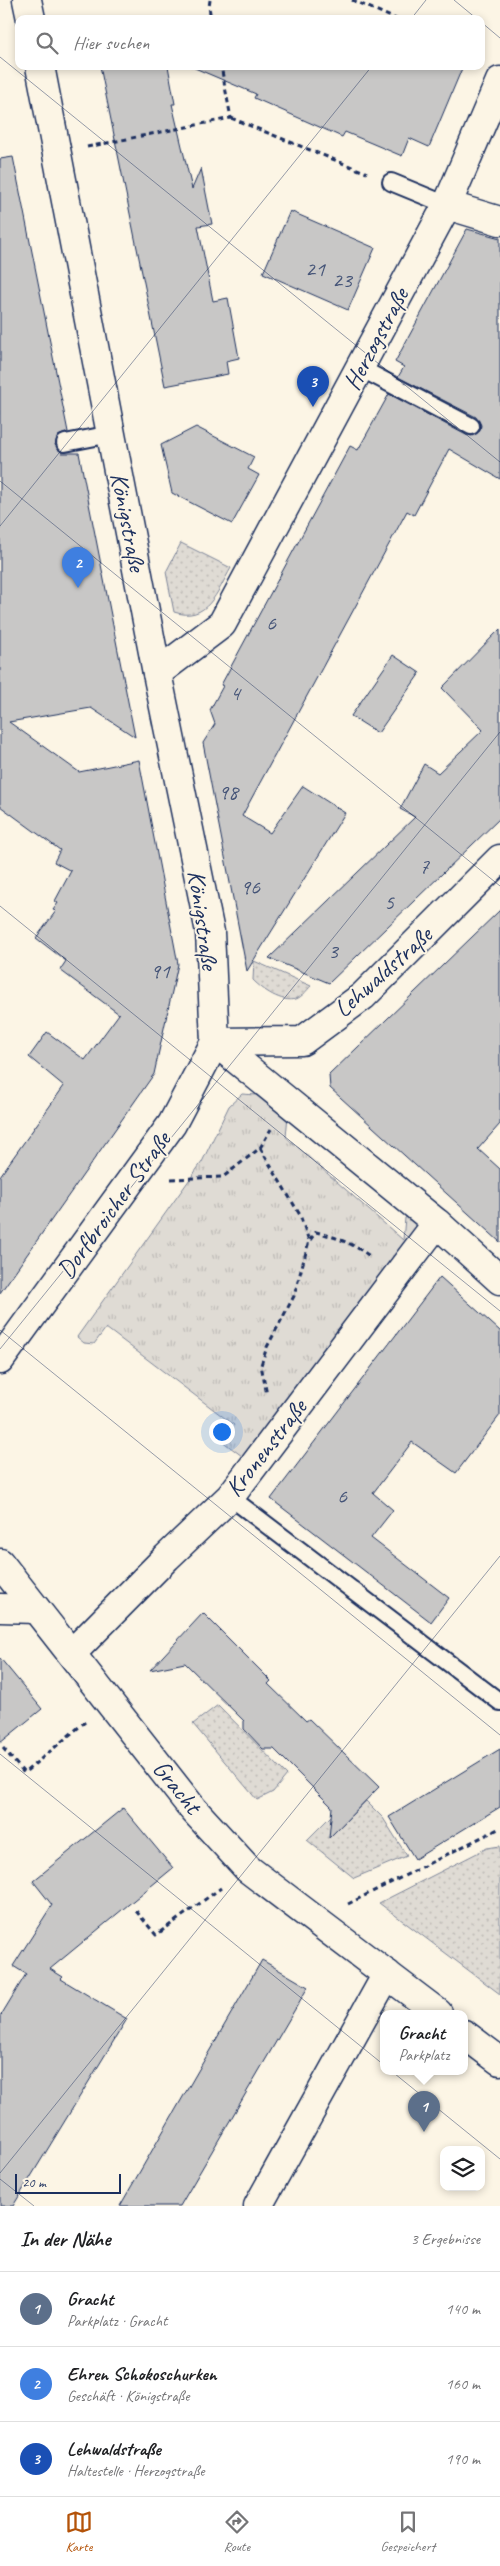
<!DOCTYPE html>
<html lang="de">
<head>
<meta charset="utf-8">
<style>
	:root { --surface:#fff; --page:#f6f6f6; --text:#202124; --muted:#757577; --line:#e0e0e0; --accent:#b45309 }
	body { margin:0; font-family:Caveat,sans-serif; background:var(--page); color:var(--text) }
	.controls { position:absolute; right:15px; bottom:15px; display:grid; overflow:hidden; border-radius:10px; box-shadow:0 2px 8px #0003 }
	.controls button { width:45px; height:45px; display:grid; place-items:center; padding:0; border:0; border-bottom:1px solid var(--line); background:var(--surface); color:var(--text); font:25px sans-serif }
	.scale { position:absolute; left:15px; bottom:12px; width:106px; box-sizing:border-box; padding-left:5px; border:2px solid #1b2f5e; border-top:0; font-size:14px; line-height:18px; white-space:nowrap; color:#1b2f5e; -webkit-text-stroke:4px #fcf5e5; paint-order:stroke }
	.you { position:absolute; left:221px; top:1431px; width:18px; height:18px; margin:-12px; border:4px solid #fff; border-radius:50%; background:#1a73e8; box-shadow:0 0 0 8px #1a73e833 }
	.badge { display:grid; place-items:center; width:32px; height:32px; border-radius:50%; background:var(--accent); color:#fff; font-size:16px; font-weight:700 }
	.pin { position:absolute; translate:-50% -41px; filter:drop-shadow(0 1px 2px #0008) }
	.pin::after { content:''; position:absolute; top:26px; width:18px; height:15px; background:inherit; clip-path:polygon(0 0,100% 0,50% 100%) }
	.popup { position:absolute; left:380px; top:2010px; width:88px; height:65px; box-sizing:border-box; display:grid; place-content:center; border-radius:10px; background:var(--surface); filter:drop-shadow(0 1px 4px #0005); font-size:16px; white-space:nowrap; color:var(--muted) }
	.popup b { font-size:19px; color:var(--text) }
	.popup::after { content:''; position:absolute; left:50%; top:100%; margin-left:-10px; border:10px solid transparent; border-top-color:var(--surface) }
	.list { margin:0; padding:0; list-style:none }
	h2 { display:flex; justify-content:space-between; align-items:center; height:65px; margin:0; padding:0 20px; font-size:21px }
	h2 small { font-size:16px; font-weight:400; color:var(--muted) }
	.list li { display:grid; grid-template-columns:32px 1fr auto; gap:15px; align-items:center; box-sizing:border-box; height:75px; padding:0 20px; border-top:1px solid var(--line) }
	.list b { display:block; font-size:19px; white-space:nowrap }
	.list p { margin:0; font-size:16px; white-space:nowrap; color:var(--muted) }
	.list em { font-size:16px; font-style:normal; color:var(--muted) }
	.icon { flex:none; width:28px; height:28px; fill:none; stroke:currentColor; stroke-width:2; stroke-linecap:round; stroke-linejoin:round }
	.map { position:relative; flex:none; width:500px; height:2206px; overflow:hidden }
	.search { position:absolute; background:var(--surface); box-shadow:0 2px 8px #0003; left:15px; right:15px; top:15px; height:55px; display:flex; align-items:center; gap:12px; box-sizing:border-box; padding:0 18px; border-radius:10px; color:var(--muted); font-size:19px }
	.sheet { height:290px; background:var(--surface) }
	nav { display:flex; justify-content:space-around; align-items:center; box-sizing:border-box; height:70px; border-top:1px solid var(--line); background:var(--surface); font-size:14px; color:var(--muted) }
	nav a { display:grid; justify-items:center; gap:2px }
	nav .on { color:var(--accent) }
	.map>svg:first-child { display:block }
</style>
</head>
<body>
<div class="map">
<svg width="500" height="2206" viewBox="0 0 500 2206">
	<defs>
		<pattern id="grass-dots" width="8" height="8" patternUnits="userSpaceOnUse" patternTransform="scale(1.25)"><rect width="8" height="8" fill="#dfdbd4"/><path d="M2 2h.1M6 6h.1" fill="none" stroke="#bfbcb8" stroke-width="1.8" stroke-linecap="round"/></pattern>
		<pattern id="park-tufts" width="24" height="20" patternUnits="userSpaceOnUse" patternTransform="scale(1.25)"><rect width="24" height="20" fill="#dfdbd4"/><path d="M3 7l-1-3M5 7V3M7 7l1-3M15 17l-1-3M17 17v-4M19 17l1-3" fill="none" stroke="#bfbcb8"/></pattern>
	</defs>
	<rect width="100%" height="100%" fill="#fcf5e5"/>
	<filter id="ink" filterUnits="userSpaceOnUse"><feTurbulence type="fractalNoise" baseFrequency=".02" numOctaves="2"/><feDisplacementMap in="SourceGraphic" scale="10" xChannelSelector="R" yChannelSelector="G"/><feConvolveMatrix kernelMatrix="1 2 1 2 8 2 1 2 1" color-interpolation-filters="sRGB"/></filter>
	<g filter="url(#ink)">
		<!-- grass -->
		<g fill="url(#grass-dots)" stroke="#7d8599">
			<path d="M181 543 231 568C217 592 207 623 174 612L166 572Z"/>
			<path d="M254 961 311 986C307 990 302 997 296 999 281 1003 263 990 253 980Z"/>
			<path d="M218 1705 287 1775 273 1792 257 1800 193 1724Z"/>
			<path d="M366 1801 383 1818 407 1856 354 1878 307 1840 331 1816 342 1825Z"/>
			<path d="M500 1846V1994L379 1903 487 1848Z"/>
		</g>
		<!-- park -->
		<path fill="url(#park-tufts)" stroke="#7d8599" d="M242 1094 256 1095 288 1115 286 1137 403 1240 405 1218 410 1215 424 1230 246 1459 222 1441 234 1425 106 1328 94 1344 84 1343 77 1337 202 1162 229 1106Z"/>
		<!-- building -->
		<g fill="#c8c7c6" stroke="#1b2f5e">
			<path d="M100 66H168L175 104H172L192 189 201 168 212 224 198 226 213 301 228 298 239 358 226 361 228 374 165 386Z"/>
			<path d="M190 66H463L429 147 409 138 402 156 345 132 342 137 254 98 256 94Z"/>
			<path d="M13 157 68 432 58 436 55 445 62 453H79L135 737 91 708 9 722 79 772 139 760 178 964 154 1074 0 1293V1176L64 1086 29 1057 47 1032 85 1060 119 1014 60 970 66 961 36 938 56 911 53 910 58 903 55 901 71 871 54 862 60 850 0 806V159Z"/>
			<path d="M290 211 375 248 348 310 263 273Z"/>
			<path d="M467 229 500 238V479L449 449 414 515 407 511 242 816 270 833 303 786 345 813 247 971 203 743 215 724 210 710 223 686 221 685 350 446 358 450 389 394 466 435 472 436 480 431 481 425 476 417 398 377 404 367 395 362Z"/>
			<path d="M196 427 254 457 248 469 259 475 232 524 172 493 161 445Z"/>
			<path d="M500 629V818L329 983 269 958 415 817 400 809 424 764 438 773 483 730 442 688Z"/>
			<path d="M393 655 420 673 378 733 351 716Z"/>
			<path d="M500 910V1124L478 1149 500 1169V1242L330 1088 329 1075Z"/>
			<path d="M440 1277 500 1331V1415L456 1473 412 1442 373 1493 393 1510 371 1538 449 1598 431 1622 271 1499Z"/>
			<path d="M203 1613 271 1681 268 1684 306 1721 309 1719 379 1787 329 1838 332 1807 274 1749H263L244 1729V1721L185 1663 150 1670Z"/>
			<path d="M0 1658 42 1709 0 1743Z"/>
			<path d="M500 1749V1807L415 1859 389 1817Z"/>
			<path d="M123 1808 173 1868 50 1969 63 1977 61 1979 127 2019 13 2206H0V2017L26 1974 13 1966 52 1905 33 1881Z"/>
			<path d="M262 1960 308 1987 180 2206H120Z"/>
		</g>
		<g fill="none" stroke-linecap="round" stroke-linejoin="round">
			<!-- service casing -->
			<g stroke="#1b2f5e" stroke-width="20">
				<g id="service">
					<path d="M391 182 447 205"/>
					<path d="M360 368 471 426"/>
					<path d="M65 443 111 434"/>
					<path d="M230 1497 500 1702"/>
				</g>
			</g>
			<!-- minor casing -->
			<g stroke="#1b2f5e" stroke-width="31">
				<g id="minor">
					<path d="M27 0 31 19"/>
					<path d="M40 66 157 673 210 932 215 1042 437 1223 500 1280"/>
					<path d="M447 205 500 221"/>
					<path d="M157 673 222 624 447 205 500 81"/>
					<path d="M215 1042 302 1041 363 996 500 859"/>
					<path d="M0 1360 172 1124 215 1042"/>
					<path d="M0 1608 36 1609"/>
					<path d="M72 1653 167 1557 230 1497 437 1223"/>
					<path d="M258 2206 387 1974"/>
				</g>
			</g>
			<!-- secondary casing -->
			<g stroke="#1b2f5e" stroke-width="31">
				<g id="secondary">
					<path d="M0 1563 193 1809 248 1869 438 2013"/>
					<path d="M464 2034 500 2061"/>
				</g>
			</g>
			<!-- path -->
			<g stroke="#1b2f5e" stroke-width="3" stroke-dasharray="5 4" stroke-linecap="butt">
				<path d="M210 0 209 7 211 19"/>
				<path d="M352 0 396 19"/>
				<path d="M231 118 367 173"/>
				<path d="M87 147 231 118 221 66"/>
				<path d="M260 1148 300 1215 309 1241 294 1296 267 1347 261 1365 267 1395"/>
				<path d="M171 1179 223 1177 260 1148 271 1129"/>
				<path d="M310 1240 316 1232C336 1237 354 1244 371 1257"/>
				<path d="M3 1748 24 1773 85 1722"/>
				<path d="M348 1904 500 1828"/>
				<path d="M136 1911 156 1935 221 1888"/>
			</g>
			<!-- service -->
			<use href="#service" stroke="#fcf5e5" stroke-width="16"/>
			<!-- minor -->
			<use href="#minor" stroke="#fcf5e5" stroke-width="28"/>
			<!-- secondary -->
			<use href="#secondary" stroke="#fcf5e5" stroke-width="28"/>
		</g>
	</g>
	<!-- ticks -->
	<path fill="none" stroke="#1b2f5e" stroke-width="1" stroke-opacity="0.45" d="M454 0 477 19M411 19 426 0M481 22 500 38M0 57 500 462M0 481 500 886M0 526 372 66M0 906 500 1311M0 1330 500 1735M0 1349 500 732M0 1754 500 2159M0 2173 500 1556M0 2179 34 2206"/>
	<g text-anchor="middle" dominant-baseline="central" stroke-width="4" stroke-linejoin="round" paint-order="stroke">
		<!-- number labels -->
		<g font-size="22" fill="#465578">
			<text x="315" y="269">21</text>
			<text x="342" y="280">23</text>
			<text x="271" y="623">6</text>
			<text x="235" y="693">4</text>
			<text x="228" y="792">98</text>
			<text x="424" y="866">7</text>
			<text x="250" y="887">96</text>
			<text x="389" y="902">5</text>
			<text x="333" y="951">3</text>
			<text x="160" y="971">91</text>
			<text x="342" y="1496">6</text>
		</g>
		<!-- street labels -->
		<g font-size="25" fill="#1b2f5e" stroke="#fcf5e5">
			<text transform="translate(376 339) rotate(-62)">Herzogstraße</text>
			<text transform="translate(128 522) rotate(79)">Königstraße</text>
			<text transform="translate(203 920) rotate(82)">Königstraße</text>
			<text transform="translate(383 972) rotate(-42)">Lehwaldstraße</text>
			<text transform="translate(114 1205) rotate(-54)">Dorfbroicher Straße</text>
			<text transform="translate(266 1448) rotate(-52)">Kronenstraße</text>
			<text transform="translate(177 1787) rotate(51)">Gracht</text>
		</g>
	</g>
</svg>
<div class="controls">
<button><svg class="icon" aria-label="layers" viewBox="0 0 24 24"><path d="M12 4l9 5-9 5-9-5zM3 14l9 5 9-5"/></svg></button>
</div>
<div class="scale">20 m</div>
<div class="you"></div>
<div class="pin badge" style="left:424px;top:2132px;background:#5c6f8a">1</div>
<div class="popup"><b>Gracht</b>Parkplatz</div>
<div class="pin badge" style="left:78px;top:588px;background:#3f7fe0">2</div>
<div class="pin badge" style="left:313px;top:407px;background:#1a4fb4">3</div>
<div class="search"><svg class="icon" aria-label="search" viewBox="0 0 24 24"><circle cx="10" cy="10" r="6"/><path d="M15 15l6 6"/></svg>Hier suchen</div>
</div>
<section class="sheet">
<h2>In der Nähe<small>3 Ergebnisse</small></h2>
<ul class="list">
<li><span class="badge" style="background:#5c6f8a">1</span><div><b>Gracht</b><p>Parkplatz · Gracht</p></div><em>140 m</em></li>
<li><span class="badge" style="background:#3f7fe0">2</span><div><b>Ehren Schokoschurken</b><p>Geschäft · Königstraße</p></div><em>160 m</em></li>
<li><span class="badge" style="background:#1a4fb4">3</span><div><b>Lehwaldstraße</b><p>Haltestelle · Herzogstraße</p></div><em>190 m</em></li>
</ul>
</section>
<nav>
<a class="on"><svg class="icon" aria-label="map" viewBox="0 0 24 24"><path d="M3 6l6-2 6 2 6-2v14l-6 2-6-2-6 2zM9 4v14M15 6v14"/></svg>Karte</a>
<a><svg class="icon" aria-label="directions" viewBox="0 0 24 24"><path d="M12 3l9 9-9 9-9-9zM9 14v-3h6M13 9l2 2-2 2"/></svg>Route</a>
<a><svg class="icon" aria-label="saved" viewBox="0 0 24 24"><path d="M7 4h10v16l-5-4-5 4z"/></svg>Gespeichert</a>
</nav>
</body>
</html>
